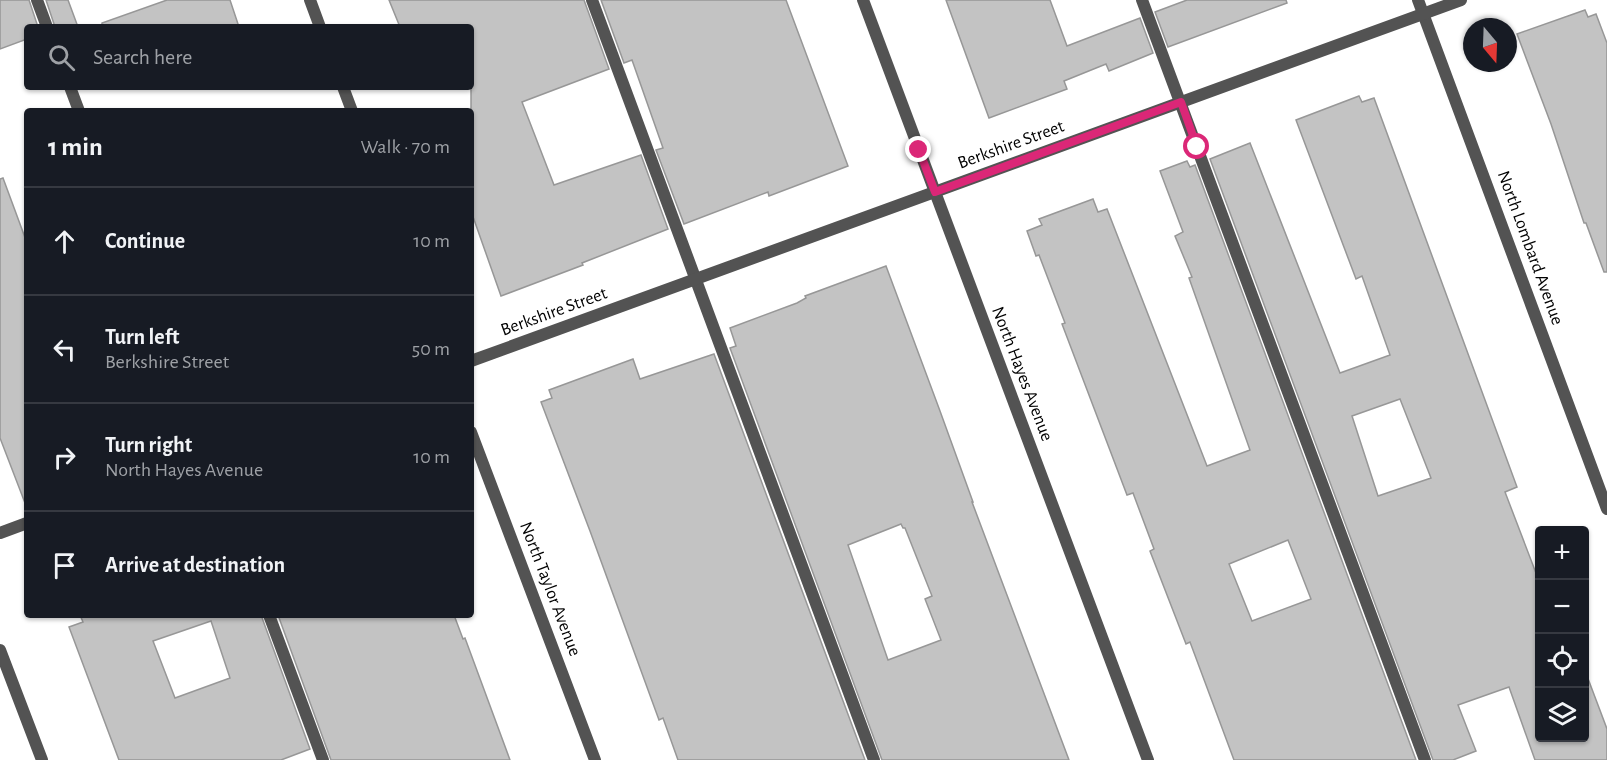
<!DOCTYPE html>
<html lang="en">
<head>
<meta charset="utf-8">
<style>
	:root { --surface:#171b24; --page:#242831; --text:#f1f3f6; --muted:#9ea1a6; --line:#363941 }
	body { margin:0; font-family:"Alegreya Sans",sans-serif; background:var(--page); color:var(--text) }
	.controls { position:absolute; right:18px; bottom:18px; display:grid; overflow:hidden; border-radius:6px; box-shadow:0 2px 4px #0004 }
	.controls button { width:54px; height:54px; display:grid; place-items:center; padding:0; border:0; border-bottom:2px solid var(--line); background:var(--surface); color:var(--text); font:30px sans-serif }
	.compass { position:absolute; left:1463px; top:18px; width:54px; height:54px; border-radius:50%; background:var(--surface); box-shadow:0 2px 4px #0004; rotate:161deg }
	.stop { position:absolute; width:18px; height:18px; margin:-14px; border:4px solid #db2777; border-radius:50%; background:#fff }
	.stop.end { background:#db2777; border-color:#fff; box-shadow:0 2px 6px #0008 }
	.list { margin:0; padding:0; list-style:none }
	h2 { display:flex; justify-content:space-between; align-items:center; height:78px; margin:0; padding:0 24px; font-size:26px }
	h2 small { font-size:20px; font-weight:400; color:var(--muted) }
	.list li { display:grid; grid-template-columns:39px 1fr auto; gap:18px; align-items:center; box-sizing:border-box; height:108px; padding:0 24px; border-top:2px solid var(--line) }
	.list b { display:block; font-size:22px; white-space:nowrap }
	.list p { margin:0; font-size:20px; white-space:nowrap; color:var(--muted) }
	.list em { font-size:20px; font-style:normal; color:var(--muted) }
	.icon { flex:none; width:33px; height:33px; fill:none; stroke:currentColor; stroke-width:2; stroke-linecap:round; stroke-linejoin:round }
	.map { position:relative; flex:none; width:1607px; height:760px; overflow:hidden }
	.search { position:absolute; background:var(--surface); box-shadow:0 2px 4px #0004; left:24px; top:24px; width:450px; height:66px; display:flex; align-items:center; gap:15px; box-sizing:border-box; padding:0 21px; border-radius:6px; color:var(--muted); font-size:22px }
	.panel { position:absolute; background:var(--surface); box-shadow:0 2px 4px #0004; left:24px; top:108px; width:450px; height:510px; border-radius:6px }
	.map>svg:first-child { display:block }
</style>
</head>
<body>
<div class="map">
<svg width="1607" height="760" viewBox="0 0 1607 760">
	<rect width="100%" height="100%" fill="#fff"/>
	<!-- building -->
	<g fill="#c3c3c3" stroke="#979797" stroke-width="1.5" fill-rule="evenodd">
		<path d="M0 0H29L38 27H27V39L0 49Z"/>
		<path d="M46 0H68L78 27H55Z"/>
		<path d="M167 0H230L239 27H102V23Z"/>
		<path d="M389 0H584L609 69 522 102 554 185 641 155 668 229 582 263 583 265 501 296 471 211V27H400Z"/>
		<path d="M601 0H786L848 166 769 196 768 192 684 224 656 150 663 148 632 60 624 63Z"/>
		<path d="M946 0H1050L1067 46 1140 18 1153 53 1109 71 1106 64 1064 81 1067 89 989 118Z"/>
		<path d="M1187 0H1286L1287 3 1168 47 1155 12Z"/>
		<path d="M1585 10 1588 17 1596 14 1607 43V272H1604L1586 223H1584L1551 124 1517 34Z"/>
		<path d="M1359 96 1362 102 1374 98 1517 487 1505 492 1539 581V738H1584V668L1607 729V760H1535L1509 687 1458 705 1476 751 1453 760H1433L1210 159 1250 143 1340 373 1390 355 1362 276 1356 279 1296 120ZM1400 399 1431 478 1378 496 1352 416Z"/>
		<path d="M1187 161 1190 167 1195 165 1416 760H1234L1190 642 1186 644 1150 551 1154 549 1133 493 1127 495 1062 324 1065 323 1039 255 1036 256 1027 231 1042 225 1039 219 1093 199 1098 212 1107 209 1207 466 1250 450 1189 278 1192 277 1175 236 1183 232 1160 171ZM1288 540 1311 599 1252 621 1229 564Z"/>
		<path d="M3 178 27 243V502L25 503 0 438V179Z"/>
		<path d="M886 266 940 411 973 502H972L1069 760H882L730 348 736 346 730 328 797 303 806 298 805 296ZM901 524 903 528H905L932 596 925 599 941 640 888 660 848 545Z"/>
		<path d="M714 354 865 760H678L663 718 659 720 590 531 541 402 552 398 549 390 633 359 640 379Z"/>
		<path d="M80 615H261L310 749 281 760H119L69 627 83 622ZM211 621 230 678 175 698 153 641Z"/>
		<path d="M278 615H454L463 639 465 638 510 760H331Z"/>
	</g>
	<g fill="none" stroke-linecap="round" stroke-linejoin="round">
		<!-- service -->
		<g stroke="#535353" stroke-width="12">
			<path d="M37 0 47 27"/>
			<path d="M592 0 874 760"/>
			<path d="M1142 0 1425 760"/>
			<path d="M70 87 79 111"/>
			<path d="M269 615 323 760"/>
		</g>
		<!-- minor -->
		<g stroke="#535353" stroke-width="12">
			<path d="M310 0 320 27"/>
			<path d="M863 0 1148 760"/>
			<path d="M1418 0 1607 509"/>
			<path d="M343 87 352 111"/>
			<path d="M471 361 1461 0"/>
			<path d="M471 432 595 760"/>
			<path d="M0 533 27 523"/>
			<path d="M0 650 42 760"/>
		</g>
	</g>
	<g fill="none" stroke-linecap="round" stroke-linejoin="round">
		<!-- route -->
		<path stroke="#db2777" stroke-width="8" d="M919 150 935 192 1181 102 1197 147"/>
	</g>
	<g text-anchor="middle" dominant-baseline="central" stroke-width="5" stroke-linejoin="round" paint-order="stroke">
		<!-- street labels -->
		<g font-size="18" fill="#000" stroke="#fff">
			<text transform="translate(1011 145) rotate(-20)">Berkshire Street</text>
			<text transform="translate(1530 248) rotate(70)">North Lombard Avenue</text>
			<text transform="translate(554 312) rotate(-20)">Berkshire Street</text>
			<text transform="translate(1022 374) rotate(69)">North Hayes Avenue</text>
			<text transform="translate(550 589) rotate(69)">North Taylor Avenue</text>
		</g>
	</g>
</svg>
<div class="controls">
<button>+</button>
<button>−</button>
<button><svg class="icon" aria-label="locate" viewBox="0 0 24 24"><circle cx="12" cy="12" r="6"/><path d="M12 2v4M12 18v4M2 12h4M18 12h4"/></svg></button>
<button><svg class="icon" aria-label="layers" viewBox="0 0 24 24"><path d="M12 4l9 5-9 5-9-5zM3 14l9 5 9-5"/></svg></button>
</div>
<svg class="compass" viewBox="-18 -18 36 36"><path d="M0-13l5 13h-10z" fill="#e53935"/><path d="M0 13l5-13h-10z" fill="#9ea1a6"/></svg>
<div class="stop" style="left:1197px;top:147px"></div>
<div class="stop end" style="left:919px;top:150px"></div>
<div class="search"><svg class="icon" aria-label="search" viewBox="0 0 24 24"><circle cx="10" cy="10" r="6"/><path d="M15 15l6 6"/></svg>Search here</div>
<section class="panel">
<h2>1 min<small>Walk · 70 m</small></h2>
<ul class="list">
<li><svg class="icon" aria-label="ahead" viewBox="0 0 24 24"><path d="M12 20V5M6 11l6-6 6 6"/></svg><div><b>Continue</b></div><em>10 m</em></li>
<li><svg class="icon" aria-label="left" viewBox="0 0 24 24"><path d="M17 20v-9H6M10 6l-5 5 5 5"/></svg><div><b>Turn left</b><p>Berkshire Street</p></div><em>50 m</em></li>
<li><svg class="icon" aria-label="right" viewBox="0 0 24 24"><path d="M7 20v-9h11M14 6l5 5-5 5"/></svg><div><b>Turn right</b><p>North Hayes Avenue</p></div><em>10 m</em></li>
<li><svg class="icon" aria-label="arrive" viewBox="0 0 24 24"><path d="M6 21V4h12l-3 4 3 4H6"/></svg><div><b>Arrive at destination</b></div></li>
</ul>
</section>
</div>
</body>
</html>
